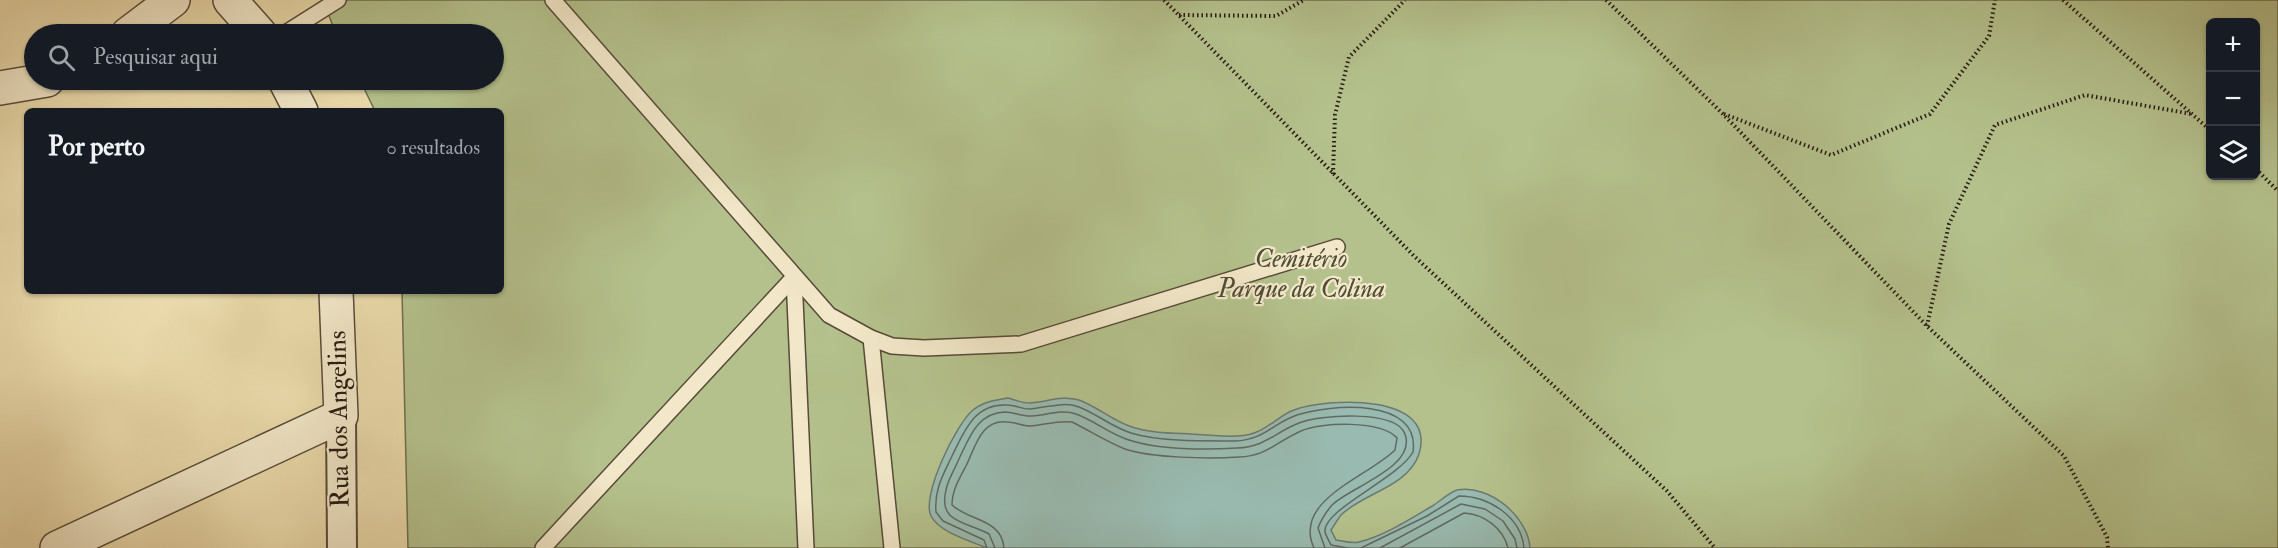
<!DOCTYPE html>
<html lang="pt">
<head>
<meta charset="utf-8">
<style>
	:root { --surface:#171b24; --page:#20242c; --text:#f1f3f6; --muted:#9ea1a6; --line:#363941 }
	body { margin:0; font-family:"IM FELL Double Pica",serif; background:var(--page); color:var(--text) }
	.controls { position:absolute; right:18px; top:18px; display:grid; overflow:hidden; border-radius:9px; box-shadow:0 2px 4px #0004 }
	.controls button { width:54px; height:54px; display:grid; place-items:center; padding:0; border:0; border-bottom:2px solid var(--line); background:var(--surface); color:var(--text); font:30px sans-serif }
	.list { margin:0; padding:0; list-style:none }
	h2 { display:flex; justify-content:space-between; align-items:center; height:78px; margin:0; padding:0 24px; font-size:26px }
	h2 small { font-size:20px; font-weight:400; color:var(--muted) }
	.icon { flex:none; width:33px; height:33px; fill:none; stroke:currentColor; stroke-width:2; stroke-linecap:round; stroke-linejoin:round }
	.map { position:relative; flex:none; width:2278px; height:548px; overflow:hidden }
	.search { position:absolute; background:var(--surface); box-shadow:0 2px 4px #0004; left:24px; top:24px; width:480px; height:66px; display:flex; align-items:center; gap:15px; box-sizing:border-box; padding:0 21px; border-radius:33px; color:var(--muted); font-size:22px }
	.panel { position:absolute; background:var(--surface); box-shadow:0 2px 4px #0004; left:24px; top:108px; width:480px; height:186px; border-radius:9px }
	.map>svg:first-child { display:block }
</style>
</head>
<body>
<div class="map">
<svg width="2278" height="548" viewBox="0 0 2278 548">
	<rect width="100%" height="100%" fill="#ebdbac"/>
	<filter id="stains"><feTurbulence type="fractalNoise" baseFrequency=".00333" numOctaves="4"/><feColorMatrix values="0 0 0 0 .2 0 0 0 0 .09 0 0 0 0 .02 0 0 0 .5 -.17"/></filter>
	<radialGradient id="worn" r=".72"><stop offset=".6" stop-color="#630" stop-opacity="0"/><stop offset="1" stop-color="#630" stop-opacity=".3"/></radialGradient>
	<!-- green -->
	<path fill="#b4c18c" stroke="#6d6e50" stroke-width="1.5" fill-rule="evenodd" d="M323 0H2278V548H408L402 291H501V111H375L360 80H494V34H336ZM2210 22H2256V176H2210Z"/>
	<!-- water -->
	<path fill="#99bab0" stroke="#6b7a71" stroke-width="1.5" d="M1008 398C1015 400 1022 403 1030 403 1046 402 1062 395 1079 400 1098 407 1113 421 1132 427 1150 433 1172 433 1191 434 1209 435 1237 439 1254 433 1269 428 1280 415 1294 410 1326 398 1438 392 1419 454 1408 487 1363 493 1341 515 1337 520 1334 526 1331 530L1336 540C1343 541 1352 544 1359 542 1384 536 1412 518 1434 505 1440 501 1450 492 1457 490 1490 484 1528 517 1530 548H987C971 541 940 533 931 516 921 496 956 424 973 410 983 402 995 400 1008 398Z"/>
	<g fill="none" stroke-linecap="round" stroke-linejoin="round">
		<!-- shore -->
		<g stroke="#606a62" stroke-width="1.5">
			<path d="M987 548 984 540 943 521 936 512C934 490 943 475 952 456 964 432 974 403 1007 405 1015 405 1022 409 1029 409 1046 408 1063 401 1079 407 1097 414 1112 427 1131 433 1160 442 1205 441 1235 441 1264 440 1273 423 1297 415 1330 404 1421 397 1413 452 1399 478 1322 510 1325 532 1326 536 1329 541 1331 545L1348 548"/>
			<path d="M995 548 989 534C965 521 938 523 946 490 948 479 954 471 958 461 969 439 976 413 1005 412 1014 412 1023 417 1032 416 1046 415 1063 409 1076 414 1095 421 1110 434 1129 440 1158 450 1207 450 1237 448 1266 447 1275 432 1299 423 1319 415 1396 409 1405 434 1417 467 1350 487 1332 505 1327 511 1321 520 1318 528L1325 548"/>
			<path d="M1004 548C1002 519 969 521 952 505 952 491 959 479 966 466 975 448 981 419 1007 422 1015 422 1022 426 1030 426 1045 425 1058 420 1072 422 1090 431 1107 442 1125 449 1151 458 1210 459 1239 457 1267 456 1276 442 1301 431 1321 422 1381 420 1397 438L1395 450C1368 477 1292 500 1314 548"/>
			<path d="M1361 548 1427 516 1459 496C1488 496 1521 516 1524 548"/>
			<path d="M1380 548 1461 504 1485 509 1503 521 1515 539 1517 548"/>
			<path d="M1400 548 1464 513C1484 514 1503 528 1508 548"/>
		</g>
		<!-- service casing -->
		<g stroke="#574b39" stroke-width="18">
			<g id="service">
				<path d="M553 0 829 315 871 338 892 346 924 348 1021 344 1337 247"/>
				<path d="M284 34 338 0"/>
				<path d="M794 277 806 548"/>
				<path d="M871 338 892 548"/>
				<path d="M543 548 794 277"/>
			</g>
		</g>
		<!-- minor casing -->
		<g stroke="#574b39" stroke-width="32">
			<path id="minor" d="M341 416 342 548"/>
		</g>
		<!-- tertiary casing -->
		<g stroke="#574b39" stroke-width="36">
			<g id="tertiary">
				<path d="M230 0 260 34"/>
				<path d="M128 34 173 0"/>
				<path d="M285 80 301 111"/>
				<path d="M0 88 47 80"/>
				<path d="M57 548 341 416 336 291"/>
			</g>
		</g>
		<!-- path -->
		<g stroke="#261b13" stroke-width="4" stroke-dasharray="1.5 3" stroke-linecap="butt">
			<path d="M1164 0 1414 256 1667 491 1715 548"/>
			<path d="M1606 0 1723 114 1927 326 2064 456 2107 537 2108 548"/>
			<path d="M2063 0 2210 130"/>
			<path d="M1179 15 1276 16 1304 0"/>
			<path d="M1724 114 1831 155 1930 114 1989 36 1995 0"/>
			<path d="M2256 169 2278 191"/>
			<path d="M1333 174 1335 115 1349 57 1405 0"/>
			<path d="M1927 326 1949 224 1995 125 2085 95 2192 114"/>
		</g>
		<!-- service -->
		<use href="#service" stroke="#f2e8c9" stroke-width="15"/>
		<!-- minor -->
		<use href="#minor" stroke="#f2e8c9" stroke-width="28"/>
		<!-- tertiary -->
		<use href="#tertiary" stroke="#f2e8c9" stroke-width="33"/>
	</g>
	<g text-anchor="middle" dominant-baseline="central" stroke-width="4.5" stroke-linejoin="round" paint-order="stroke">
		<!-- park labels -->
		<g font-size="26" font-style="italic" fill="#514d37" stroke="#f2e8c9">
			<text x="1301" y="259">Cemitério<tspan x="1301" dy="30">Parque da Colina</tspan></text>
		</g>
		<!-- street labels -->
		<g font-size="26" fill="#261b13" stroke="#f2e8c9">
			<text transform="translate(339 419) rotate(-91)">Rua dos Angelins</text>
		</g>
	</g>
	<rect width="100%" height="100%" filter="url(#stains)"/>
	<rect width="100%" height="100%" fill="url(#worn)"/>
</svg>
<div class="controls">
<button>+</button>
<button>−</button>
<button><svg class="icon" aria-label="layers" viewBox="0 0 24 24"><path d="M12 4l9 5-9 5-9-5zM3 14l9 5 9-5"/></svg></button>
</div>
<div class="search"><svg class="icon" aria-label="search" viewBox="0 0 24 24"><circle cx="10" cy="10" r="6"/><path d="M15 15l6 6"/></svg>Pesquisar aqui</div>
<section class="panel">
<h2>Por perto<small>0 resultados</small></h2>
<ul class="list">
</ul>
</section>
</div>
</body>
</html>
